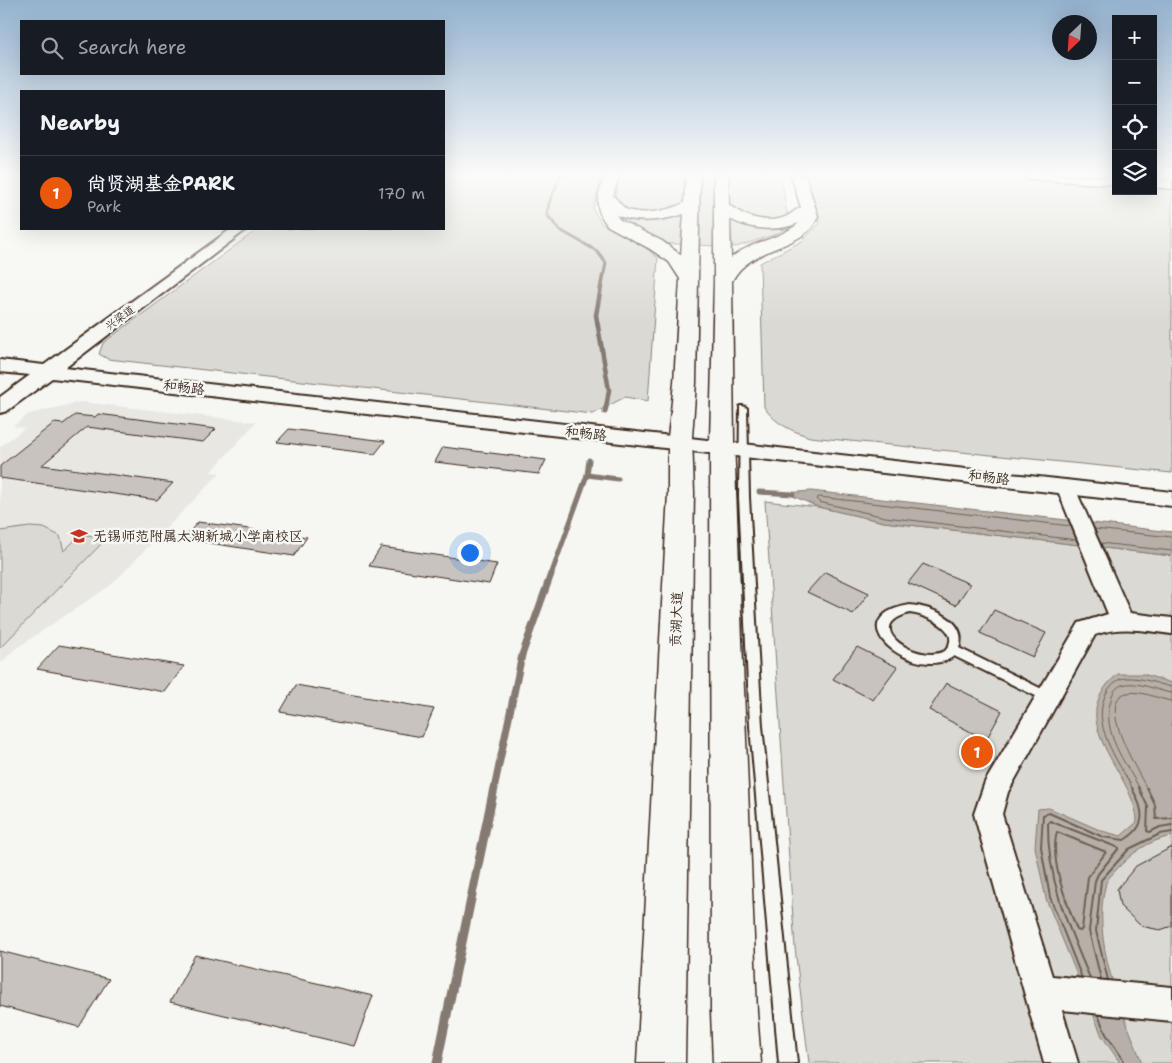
<!DOCTYPE html>
<html lang="en">
<head>
<meta charset="utf-8">
<style>
	:root { --surface:#171b24; --page:#242831; --text:#f1f3f6; --muted:#9ea1a6; --line:#363941; --accent:#ea580c }
	body { margin:0; font-family:"Shantell Sans","LXGW WenKai TC",sans-serif; background:var(--page); color:var(--text) }
	.controls { position:absolute; right:15px; top:15px; display:grid; overflow:hidden; border-radius:0px; box-shadow:0 5px 20px #0002 }
	.controls button { width:45px; height:45px; display:grid; place-items:center; padding:0; border:0; border-bottom:1px solid var(--line); background:var(--surface); color:var(--text); font:25px sans-serif }
	.compass { position:absolute; left:1052px; top:15px; width:45px; height:45px; border-radius:50%; background:var(--surface); box-shadow:0 5px 20px #0002; rotate:205deg }
	.you { position:absolute; left:469px; top:552px; width:18px; height:18px; margin:-12px; border:4px solid #fff; border-radius:50%; background:#1a73e8; box-shadow:0 0 0 8px #1a73e833 }
	.badge { display:grid; place-items:center; width:32px; height:32px; border-radius:50%; background:var(--accent); color:#fff; font-size:16px; font-weight:700 }
	.pin { position:absolute; translate:-50% -50%; border:2px solid #fff; box-shadow:0 1px 5px #0006 }
	.list { margin:0; padding:0; list-style:none }
	h2 { display:flex; justify-content:space-between; align-items:center; height:65px; margin:0; padding:0 20px; font-size:21px }
	h2 small { font-size:16px; font-weight:400; color:var(--muted) }
	.list li { display:grid; grid-template-columns:32px 1fr auto; gap:15px; align-items:center; box-sizing:border-box; height:75px; padding:0 20px; border-top:1px solid var(--line) }
	.list b { display:block; font-size:19px; white-space:nowrap }
	.list p { margin:0; font-size:16px; white-space:nowrap; color:var(--muted) }
	.list em { font-size:16px; font-style:normal; color:var(--muted) }
	.icon { flex:none; width:28px; height:28px; fill:none; stroke:currentColor; stroke-width:2; stroke-linecap:round; stroke-linejoin:round }
	.map { position:relative; flex:none; width:1172px; height:1063px; overflow:hidden }
	.search { position:absolute; background:var(--surface); box-shadow:0 5px 20px #0002; left:20px; top:20px; width:425px; height:55px; display:flex; align-items:center; gap:12px; box-sizing:border-box; padding:0 18px; border-radius:0px; color:var(--muted); font-size:19px }
	.panel { position:absolute; background:var(--surface); box-shadow:0 5px 20px #0002; left:20px; top:90px; width:425px; height:140px; border-radius:0px }
	.map>svg:first-child { display:block }
</style>
</head>
<body>
<div class="map">
<svg width="1172" height="1063" viewBox="0 0 1172 1063">
	<rect width="100%" height="100%" fill="#f6f6f2"/>
	<filter id="ink" filterUnits="userSpaceOnUse"><feTurbulence type="fractalNoise" baseFrequency=".02" numOctaves="2"/><feDisplacementMap in="SourceGraphic" scale="10" xChannelSelector="R" yChannelSelector="G"/><feConvolveMatrix kernelMatrix="1 2 1 2 8 2 1 2 1" color-interpolation-filters="sRGB"/></filter>
	<g filter="url(#ink)">
		<!-- built -->
		<path fill="#e8e7e2" d="M81 402 256 422 211 472 220 473 111 585 15 649 0 664V447L25 428 13 426 29 414Z"/>
		<!-- green -->
		<g fill="#dad9d3" stroke="#8a8278">
			<path d="M444 175H602L593 209 601 223 646 248 658 258 648 401 625 397 593 414 108 359 99 354 103 343 258 229H444Z"/>
			<path d="M620 175H781L786 208 791 226 776 234 736 247 659 243 621 223 612 213Z"/>
			<path d="M805 175H946L1116 186V191H1153V188L1172 190V473L810 437C792 431 775 424 764 407L760 263 802 241 820 223Z"/>
			<path d="M765 501 818 507 884 522 1172 556V1063H809L795 948Z"/>
			<path d="M30 527 44 528 60 536 64 551 81 534 107 538 0 648V531Z"/>
		</g>
		<!-- water -->
		<g fill="#b6b0a9" stroke="#857a71">
			<path d="M811 491 1172 532V556L884 522 818 507 786 493Z"/>
			<path d="M1118 674H1143L1172 683V836C1147 841 1132 853 1115 871 1112 875 1107 879 1106 883 1090 941 1122 1009 1142 1063H1120L1102 1036 1046 899 1035 847 1038 809 1049 808 1102 831 1121 836 1137 822C1136 773 1059 722 1118 674Z"/>
		</g>
		<g fill="none" stroke-linecap="round" stroke-linejoin="round">
			<!-- shore-far1 -->
			<g stroke="#6c6056" stroke-width="1">
				<path d="M1071 526 819 497 816 499 819 502 885 517 1077 540"/>
				<path d="M1094 529 1172 537"/>
				<path d="M1100 543 1172 551"/>
				<path d="M1133 789C1118 760 1088 723 1108 690 1113 683 1118 678 1127 678 1142 677 1157 684 1172 687"/>
				<path d="M1140 789C1125 762 1101 732 1111 700 1112 693 1116 687 1122 685 1138 680 1156 691 1172 693"/>
				<path d="M1147 789C1140 775 1094 700 1127 693 1142 690 1157 699 1172 701"/>
			</g>
			<!-- shore -->
			<g stroke="#6c6056" stroke-width="2">
				<path d="M1139 788 1148 807 1147 831 1150 832 1160 827 1172 825"/>
				<path d="M1147 788 1155 805 1156 819 1172 818"/>
				<path d="M1057 832 1106 852 1088 877 1082 929 1080 931 1077 930C1067 903 1049 861 1057 832Z"/>
				<path d="M1082 978 1050 897 1041 847 1043 815 1049 813 1103 837 1124 840C1148 826 1144 810 1132 788"/>
				<path d="M1090 978C1068 927 1047 879 1048 823L1050 821 1119 848 1098 874 1095 881 1089 931 1101 979"/>
				<path d="M1108 980 1096 931 1101 880 1129 849 1160 834 1172 832"/>
				<path d="M1098 1015 1106 1034 1123 1059V1063"/>
			</g>
			<!-- stream-far4 -->
			<path stroke="#857a71" stroke-width="3" d="M561 175 549 203 547 215 560 230 597 251 606 263 603 278"/>
			<!-- stream-far3 -->
			<path stroke="#857a71" stroke-width="4.5" d="M603 276 596 315 609 390 606 408"/>
			<!-- stream-far2 -->
			<g stroke="#857a71" stroke-width="5">
				<path d="M605 412 606 407"/>
				<path d="M587 475 618 479"/>
				<path d="M759 492 793 494"/>
				<path d="M551 575 587 475 589 460"/>
			</g>
			<!-- stream-far1 -->
			<path stroke="#857a71" stroke-width="7" d="M494 789 522 655 551 574"/>
			<!-- stream -->
			<path stroke="#857a71" stroke-width="9" d="M437 1063 494 788"/>
		</g>
		<!-- building -->
		<g fill="#c8c3be" stroke="#3b2a1e">
			<path d="M98 414 216 429 203 442 87 427 42 465 173 483 157 500 0 478V466L54 423 63 424 75 415 95 417Z"/>
			<path d="M289 429 385 441 375 454 277 442Z"/>
			<path d="M443 447 546 460 539 474 435 462Z"/>
			<path d="M198 522 307 537 294 556 183 539Z"/>
			<path d="M381 547 497 564 489 584 369 566Z"/>
			<path d="M923 564 970 584 956 605 908 583Z"/>
			<path d="M825 572 869 593 853 614 807 592Z"/>
			<path d="M994 610 1046 633 1033 657 980 633Z"/>
			<path d="M59 645 184 666 165 692 37 669Z"/>
			<path d="M857 647 897 667 873 700 833 679Z"/>
			<path d="M946 683 1002 711 986 740 929 710Z"/>
			<path d="M296 685 434 709 422 737 280 712Z"/>
			<path d="M1172 847V926L1160 930 1141 926 1120 906 1117 889 1136 866Z"/>
			<path d="M0 951 109 979 79 1027 0 1006Z"/>
			<path d="M195 955 373 996 354 1046 170 1002Z"/>
		</g>
		<g fill="none" stroke-linecap="round" stroke-linejoin="round">
			<!-- service casing -->
			<g stroke="#3b2a1e" stroke-width="4">
				<g id="service">
					<path d="M740 406H743L747 408 749 497 762 726 797 1063H779L750 726 739 497Z"/>
					<path d="M910 605C931 607 969 620 959 648L1052 694 1054 697 1052 700 1048 702 1044 700 954 656C924 679 861 640 882 617 889 609 900 607 910 605ZM910 613C926 615 964 630 945 651 918 665 859 626 910 613Z"/>
				</g>
			</g>
			<!-- minor casing -->
			<g stroke="#3b2a1e" stroke-width="4">
				<path id="minor" d="M1065 480 1072 482 1074 486 1130 613 1172 618V634C1146 631 1120 625 1095 635L1008 792 1002 814 1052 976 1172 987V1021L1062 1010 1078 1063H1044L974 814 985 782 1079 623 1108 614 1056 486 1058 482Z"/>
			</g>
			<!-- tertiary casing -->
			<g stroke="#3b2a1e" stroke-width="4">
				<path id="tertiary" d="M231 229H247L65 368 1172 492V506L52 378 7 411 0 413V397L30 375 0 372V360L44 365Z"/>
			</g>
			<!-- primary casing -->
			<g stroke="#3b2a1e" stroke-width="3">
				<g id="primary">
					<path d="M605 175H619L613 196C619 200 621 207 628 210 644 216 670 210 684 203L686 175H700L696 383 692 437 694 493 685 1063H637L668 493V437L674 383 680 279 669 262 650 249 608 226C592 207 598 197 605 175ZM684 214 681 255 662 241 620 220 616 215C637 224 662 221 684 214Z"/>
					<path d="M714 175H728L729 205C744 217 768 225 787 216 792 214 795 209 801 208L791 175H805L818 216C807 250 751 244 732 281L734 441 757 1012 761 1063H713L711 1012 710 441 714 281ZM730 219C750 230 777 232 799 223 779 240 751 241 731 258Z"/>
					<path d="M1023 175 1116 177V185L1030 179Z"/>
					<path d="M1153 179 1172 181V189L1153 187Z"/>
				</g>
			</g>
			<!-- service -->
			<use href="#service" fill="#f6f6f2" fill-rule="evenodd"/>
			<!-- minor -->
			<use href="#minor" fill="#f6f6f2" fill-rule="evenodd"/>
			<!-- tertiary -->
			<use href="#tertiary" fill="#f6f6f2" fill-rule="evenodd"/>
			<!-- primary -->
			<use href="#primary" fill="#f6f6f2" fill-rule="evenodd"/>
		</g>
	</g>
	<!-- sky -->
	<linearGradient id="sky" x2="0" y2="1"><stop stop-color="#94b2cf"/><stop offset="0.54" stop-color="#fbfbf9"/><stop offset="1" stop-color="#fbfbf9" stop-opacity="0"/></linearGradient>
	<rect width="1172" height="324" fill="url(#sky)"/>
	<!-- icons -->
	<defs>
		<g id="school-bare" transform="scale(1.35)"><path d="M0-5L7-2L0 1L-7-2ZM-4 1L0 2.5L4 1V4Q0 6-4 4Z" fill="#c8321e" stroke="#f6f6f2" stroke-width="2.5" paint-order="stroke"/></g>
	</defs>
	<g fill-rule="evenodd">
		<use href="#school-bare" x="79" y="536"/>
	</g>
	<g text-anchor="middle" dominant-baseline="central" stroke-width="5" stroke-linejoin="round" paint-order="stroke">
		<!-- far-street labels -->
		<g font-size="11" fill="#3b2a1e" stroke="#f6f6f2">
			<text transform="translate(120 318) rotate(-36)">兴梁道</text>
		</g>
		<!-- street labels -->
		<g font-size="14" fill="#3b2a1e" stroke="#f6f6f2">
			<text transform="translate(184 387) rotate(7)">和畅路</text>
			<text transform="translate(586 433) rotate(7)">和畅路</text>
			<text transform="translate(989 477) rotate(7)">和畅路</text>
			<text transform="translate(676 619) rotate(-88)">贡湖大道</text>
		</g>
		<!-- poi labels -->
		<g font-size="14" fill="#3b2a1e" stroke="#f6f6f2" text-anchor="start">
			<text x="93" y="536">无锡师范附属太湖新城小学南校区</text>
		</g>
	</g>
</svg>
<div class="controls">
<button>+</button>
<button>−</button>
<button><svg class="icon" aria-label="locate" viewBox="0 0 24 24"><circle cx="12" cy="12" r="6"/><path d="M12 2v4M12 18v4M2 12h4M18 12h4"/></svg></button>
<button><svg class="icon" aria-label="layers" viewBox="0 0 24 24"><path d="M12 4l9 5-9 5-9-5zM3 14l9 5 9-5"/></svg></button>
</div>
<svg class="compass" viewBox="-18 -18 36 36"><path d="M0-13l5 13h-10z" fill="#e53935"/><path d="M0 13l5-13h-10z" fill="#9ea1a6"/></svg>
<div class="you"></div>
<div class="pin badge" style="left:977px;top:752px">1</div>
<div class="search"><svg class="icon" aria-label="search" viewBox="0 0 24 24"><circle cx="10" cy="10" r="6"/><path d="M15 15l6 6"/></svg>Search here</div>
<section class="panel">
<h2>Nearby<small></small></h2>
<ul class="list">
<li><span class="badge">1</span><div><b>尚贤湖基金PARK</b><p>Park</p></div><em>170 m</em></li>
</ul>
</section>
</div>
</body>
</html>
